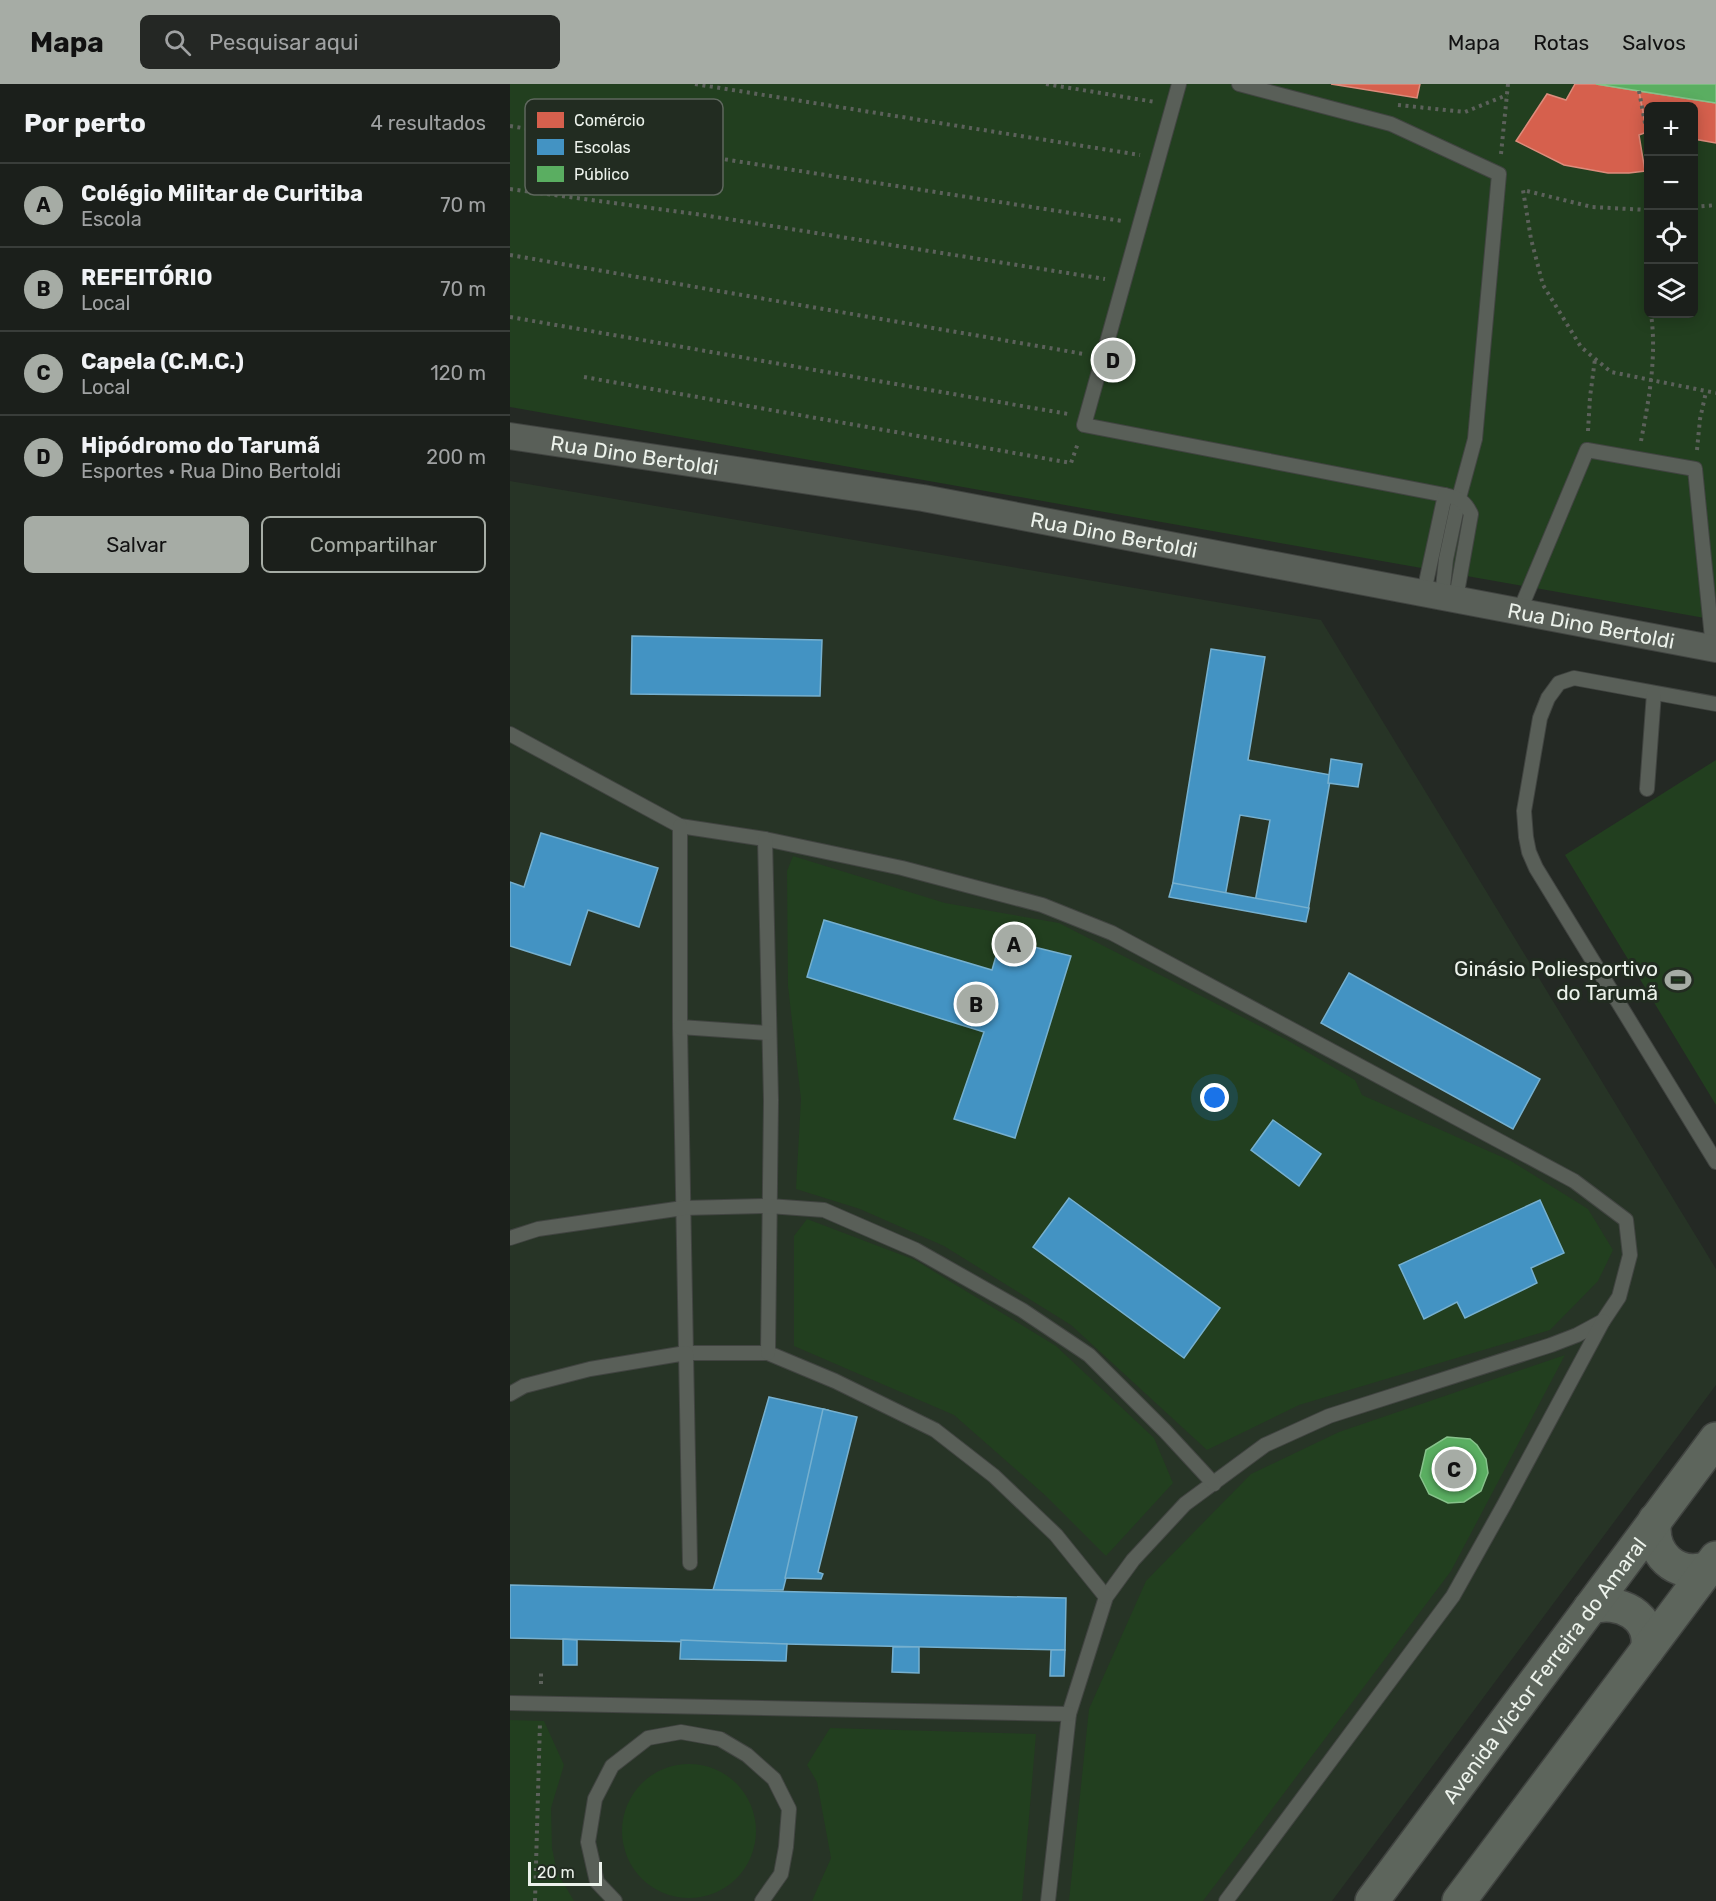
<!DOCTYPE html>
<html lang="pt">
<head>
<meta charset="utf-8">
<style>
	:root { --surface:#1b1f1b; --page:#242724; --text:#f1f3f6; --muted:#a0a2a3; --line:#393d3a; --accent:#a6aca5 }
	body { margin:0; font-family:Rubik,sans-serif; background:var(--page); color:var(--text) }
	.controls { position:absolute; right:18px; top:18px; display:grid; overflow:hidden; border-radius:9px; box-shadow:0 3px 15px #0003 }
	.controls button { width:54px; height:54px; display:grid; place-items:center; padding:0; border:0; border-bottom:2px solid var(--line); background:var(--surface); color:var(--text); font:30px sans-serif }
	.scale { position:absolute; left:18px; bottom:15px; width:74px; box-sizing:border-box; padding-left:6px; border:3px solid #ecf2eb; border-top:0; font-size:16px; line-height:21px; white-space:nowrap; color:#ecf2eb; -webkit-text-stroke:4px #222c21; paint-order:stroke }
	.you { position:absolute; left:705px; top:1014px; width:21px; height:21px; margin:-15px; border:4px solid #fff; border-radius:50%; background:#1a73e8; box-shadow:0 0 0 9px #1a73e833 }
	.badge { display:grid; place-items:center; width:39px; height:39px; border-radius:50%; background:var(--accent); color:#111; font-size:20px; font-weight:700 }
	.pin { position:absolute; translate:-50% -50%; border:3px solid #fff; box-shadow:0 2px 6px #0006 }
	.list { margin:0; padding:0; list-style:none }
	h2 { display:flex; justify-content:space-between; align-items:center; height:78px; margin:0; padding:0 24px; font-size:26px }
	h2 small { font-size:20px; font-weight:400; color:var(--muted) }
	.list li { display:grid; grid-template-columns:39px 1fr auto; gap:18px; align-items:center; box-sizing:border-box; height:84px; padding:0 24px; border-top:2px solid var(--line) }
	.list b { display:block; font-size:22px; white-space:nowrap }
	.list p { margin:0; font-size:20px; white-space:nowrap; color:var(--muted) }
	.list em { font-size:20px; font-style:normal; color:var(--muted) }
	.actions { display:flex; gap:12px; padding:18px 24px }
	.actions a { flex:1; padding:14px 0; border:2px solid var(--accent); border-radius:9px; text-align:center; font-size:21px; color:var(--accent) }
	.actions .main { background:var(--accent); color:#111 }
	.icon { flex:none; width:33px; height:33px; fill:none; stroke:currentColor; stroke-width:2; stroke-linecap:round; stroke-linejoin:round }
	.map { position:relative; flex:none; width:1206px; height:1817px; overflow:hidden }
	header { display:flex; align-items:center; gap:36px; box-sizing:border-box; height:84px; padding:0 30px; background:var(--accent); color:#111 }
	header strong { font-size:28px }
	nav { display:flex; gap:33px; margin-inline-start:auto; font-size:21px }
	.search { width:420px; height:54px; background:var(--page); display:flex; align-items:center; gap:15px; box-sizing:border-box; padding:0 21px; border-radius:9px; color:var(--muted); font-size:22px }
	main { display:flex }
	aside { flex:1; background:var(--surface) }
	.map>svg:first-child { display:block }
</style>
</head>
<body>
<header>
<strong>Mapa</strong>
<div class="search"><svg class="icon" aria-label="search" viewBox="0 0 24 24"><circle cx="10" cy="10" r="6"/><path d="M15 15l6 6"/></svg>Pesquisar aqui</div>
<nav><a>Mapa</a><a>Rotas</a><a>Salvos</a></nav>
</header>
<main>
<aside>
<h2>Por perto<small>4 resultados</small></h2>
<ul class="list">
<li><span class="badge">A</span><div><b>Colégio Militar de Curitiba</b><p>Escola</p></div><em>70 m</em></li>
<li><span class="badge">B</span><div><b>REFEITÓRIO</b><p>Local</p></div><em>70 m</em></li>
<li><span class="badge">C</span><div><b>Capela (C.M.C.)</b><p>Local</p></div><em>120 m</em></li>
<li><span class="badge">D</span><div><b>Hipódromo do Tarumã</b><p>Esportes · Rua Dino Bertoldi</p></div><em>200 m</em></li>
</ul>
<div class="actions"><a class="main">Salvar</a><a>Compartilhar</a></div>
</aside>
<div class="map">
<svg width="1206" height="1817" viewBox="0 0 1206 1817">
	<rect width="100%" height="100%" fill="#242924"/>
	<!-- built -->
	<path fill="#273426" d="M0 397 811 536 1206 1185V1301L822 1817H0Z"/>
	<!-- green -->
	<g fill="#223f1f" fill-rule="evenodd">
		<path d="M0 0H1206V536L0 323ZM1138 22H1184V230H1138Z"/>
		<path d="M1206 676V1021L1055 771Z"/>
		<path d="M283 772 435 819 549 839 777 956 845 996 852 1011 1001 1077 1078 1125 1103 1166 1088 1197 1040 1246 789 1321 697 1366 561 1241 434 1162 350 1125 286 1105 291 1015 278 902 277 787Z"/>
		<path d="M297 1135 405 1176 546 1262 644 1354 663 1399 596 1472 536 1412 444 1331 284 1262V1152Z"/>
		<path d="M1055 1271 941 1487 693 1817H559L579 1625 636 1497 741 1390 829 1348Z"/>
		<path d="M0 1636 34 1637 54 1681 41 1724 42 1764 47 1788 64 1817H0Z"/>
		<path d="M320 1644 526 1650 512 1817H302L321 1774 307 1698 297 1681Z"/>
		<circle cx="179" cy="1747" r="67"/>
	</g>
	<!-- shops -->
	<g fill="#d6604d" stroke="#dd8c7c" stroke-width="1.5">
		<path d="M821 0H910L907 14Z"/>
		<path d="M1065 0H1086L1129 7 1137 48 1129 51 1135 87 1119 89H1098L1054 81 1006 57 1037 10 1056 16Z"/>
		<path d="M1129 7 1206 19V59L1184 55V22H1138V48H1137Z"/>
	</g>
	<!-- schools -->
	<g fill="#4393c3" stroke="#76b0cf" stroke-width="1.5">
		<path d="M122 552 312 556 310 612 121 610Z"/>
		<path d="M701 565 755 573 738 676 821 691 798 827 745 818 760 736 730 731 715 813 662 804Z"/>
		<path d="M821 675 852 680 848 703 818 699Z"/>
		<path d="M31 749 148 784 129 843 78 826 60 881 0 862V798L14 803Z"/>
		<path d="M663 799 799 824 796 838 659 813Z"/>
		<path d="M314 836 482 886 491 855 561 872 505 1054 444 1035 474 948 297 893Z"/>
		<path d="M839 889 1030 995 1003 1045 811 939Z"/>
		<path d="M763 1036 811 1070 789 1102 741 1066Z"/>
		<path d="M559 1114 710 1224 674 1274 523 1163Z"/>
		<path d="M1030 1116 1054 1169 1021 1184 1027 1199 955 1234 947 1218 914 1235 889 1181Z"/>
		<path d="M259 1313 318 1326 273 1506H203Z"/>
		<path d="M313 1325 347 1333 308 1488 313 1490 311 1495 275 1494Z"/>
		<path d="M0 1501 556 1514 555 1566 0 1554Z"/>
		<path d="M53 1555 67 1556V1581H53Z"/>
		<path d="M171 1556 277 1560 276 1577 170 1575Z"/>
		<path d="M383 1563H409V1589L382 1588Z"/>
		<path d="M541 1566H555L554 1592H540Z"/>
	</g>
	<!-- public -->
	<g fill="#5aae61" stroke="#86c28a" stroke-width="1.5">
		<path d="M1086 0H1206V19L1129 7Z"/>
		<path d="M937 1353 960 1355 967 1361 976 1375 978 1389 971 1407 954 1418 938 1419 919 1410 910 1392 916 1366Z"/>
	</g>
	<g fill="none" stroke-linecap="round" stroke-linejoin="round">
		<!-- lane casing -->
		<g stroke="#414441" stroke-width="16">
			<g id="lane">
				<path d="M669 0 574 341 935 411"/>
				<path d="M729 0 881 40 989 90 965 355 949 414 936 475 932 512"/>
				<path d="M914 508 935 411C949 414 955 417 961 430L946 514"/>
				<path d="M1010 526 1077 366 1185 385 1203 564"/>
				<path d="M1206 620 1064 594 1049 599 1038 614 1030 634 1014 727 1016 753 1019 768 1026 784 1206 1078"/>
				<path d="M0 650 170 742 255 755 392 784 532 821 602 849 1064 1097 1116 1136 1120 1171 1109 1213 1093 1237 1067 1251 1041 1261 819 1332 755 1361 675 1420 623 1476 596 1513 559 1630 538 1817"/>
				<path d="M1137 705 1144 609"/>
				<path d="M170 742V943L176 1269H258L325 1297 425 1346 484 1392 546 1451 596 1513"/>
				<path d="M255 755 261 1016 258 1269"/>
				<path d="M170 943 259 949"/>
				<path d="M0 1154 28 1145 173 1124 259 1122 314 1126 406 1166 512 1226 579 1271 655 1347 704 1400"/>
				<path d="M0 1310 14 1302 80 1285 176 1269 180 1479"/>
				<path d="M0 1619 559 1630"/>
				<path d="M105 1817 87 1798 78 1758 85 1715 102 1682 138 1654 171 1648 210 1655 237 1671 264 1695 279 1725 276 1763 271 1790 252 1817"/>
				<path d="M716 1817 943 1512 994 1421 1093 1237"/>
			</g>
		</g>
		<!-- street casing -->
		<g stroke="#414441" stroke-width="28">
			<g id="street">
				<path id="s1" d="M0 352 413 414 1206 565"/>
			</g>
		</g>
		<!-- highway casing -->
		<g stroke="#414441" stroke-width="36">
			<g id="highway">
				<path d="M1145 1436C1139 1469 1166 1495 1198 1484"/>
				<path d="M1080 1524C1108 1513 1145 1533 1137 1566"/>
				<path id="s2" d="M862 1817 1206 1355"/>
				<path d="M949 1817 1206 1474"/>
			</g>
		</g>
		<!-- path -->
		<g stroke="#5c615b" stroke-width="4" stroke-dasharray="3 4.5" stroke-linecap="butt">
			<path d="M185 0 630 71"/>
			<path d="M536 0 645 18"/>
			<path d="M1129 7 1138 55"/>
			<path d="M888 21 955 28 997 11"/>
			<path d="M0 42 612 137"/>
			<path d="M991 70 998 0"/>
			<path d="M0 105 193 131 595 195"/>
			<path d="M1184 123 1206 121"/>
			<path d="M1138 126 1082 123 1013 106 1021 155 1033 201 1071 263 1101 288 1206 309"/>
			<path d="M0 171 574 270"/>
			<path d="M1138 194 1136 200 1138 216"/>
			<path d="M0 233 558 330"/>
			<path d="M74 293 561 379 568 359"/>
			<path d="M1078 347 1080 313 1085 275"/>
			<path d="M1131 357C1139 315 1147 272 1141 230"/>
			<path d="M1187 366 1190 335 1196 308"/>
			<path d="M31 1600V1587"/>
			<path d="M25 1817 30 1638"/>
		</g>
		<!-- lane -->
		<use href="#lane" stroke="#595f58" stroke-width="14"/>
		<!-- street -->
		<use href="#street" stroke="#595f58" stroke-width="26"/>
		<!-- highway -->
		<use href="#highway" stroke="#5d655c" stroke-width="33"/>
	</g>
	<!-- icons -->
	<defs>
		<g id="stadium-bare" transform="scale(2.07)"><path d="M0-5a6.5 5 0 1 0 0 10a6.5 5 0 1 0 0-10ZM-3.5-1.8h7v3.6h-7Z" fill="#a6aca5" stroke="#222c21" stroke-width="2.5" paint-order="stroke"/></g>
	</defs>
	<g fill-rule="evenodd">
		<use href="#stadium-bare" x="1168" y="896"/>
	</g>
	<g text-anchor="middle" dominant-baseline="central" stroke-width="6" stroke-linejoin="round" paint-order="stroke">
		<!-- street labels -->
		<g font-size="21" fill="#ecf2eb" stroke="#222c21">
			<text stroke="none"><textPath href="#s1" startOffset="126">Rua Dino Bertoldi</textPath></text>
			<text stroke="none"><textPath href="#s1" startOffset="612">Rua Dino Bertoldi</textPath></text>
			<text stroke="none"><textPath href="#s1" startOffset="1098">Rua Dino Bertoldi</textPath></text>
			<text stroke="none"><textPath href="#s2" startOffset="288">Avenida Victor Ferreira do Amaral</textPath></text>
		</g>
		<!-- poi labels -->
		<g font-size="21" fill="#ecf2eb" stroke="#222c21" text-anchor="end">
			<text x="1148" y="884">Ginásio Poliesportivo<tspan x="1148" dy="24">do Tarumã</tspan></text>
		</g>
	</g>
	<!-- legend -->
	<rect x="15" y="15" width="198" height="96" rx="9" fill="#222c21" stroke="#5f675e" stroke-width="1.5"/>
	<rect x="27" y="28" width="27" height="16" fill="#d6604d"/>
	<rect x="27" y="55" width="27" height="16" fill="#4393c3"/>
	<rect x="27" y="82" width="27" height="16" fill="#5aae61"/>
	<g font-size="16" fill="#ecf2eb">
		<text x="64" y="42">Comércio</text>
		<text x="64" y="69">Escolas</text>
		<text x="64" y="96">Público</text>
	</g>
</svg>
<div class="controls">
<button>+</button>
<button>−</button>
<button><svg class="icon" aria-label="locate" viewBox="0 0 24 24"><circle cx="12" cy="12" r="6"/><path d="M12 2v4M12 18v4M2 12h4M18 12h4"/></svg></button>
<button><svg class="icon" aria-label="layers" viewBox="0 0 24 24"><path d="M12 4l9 5-9 5-9-5zM3 14l9 5 9-5"/></svg></button>
</div>
<div class="scale">20 m</div>
<div class="you"></div>
<div class="pin badge" style="left:504px;top:860px">A</div>
<div class="pin badge" style="left:466px;top:920px">B</div>
<div class="pin badge" style="left:944px;top:1385px">C</div>
<div class="pin badge" style="left:603px;top:276px">D</div>
</div>
</main>
</body>
</html>
